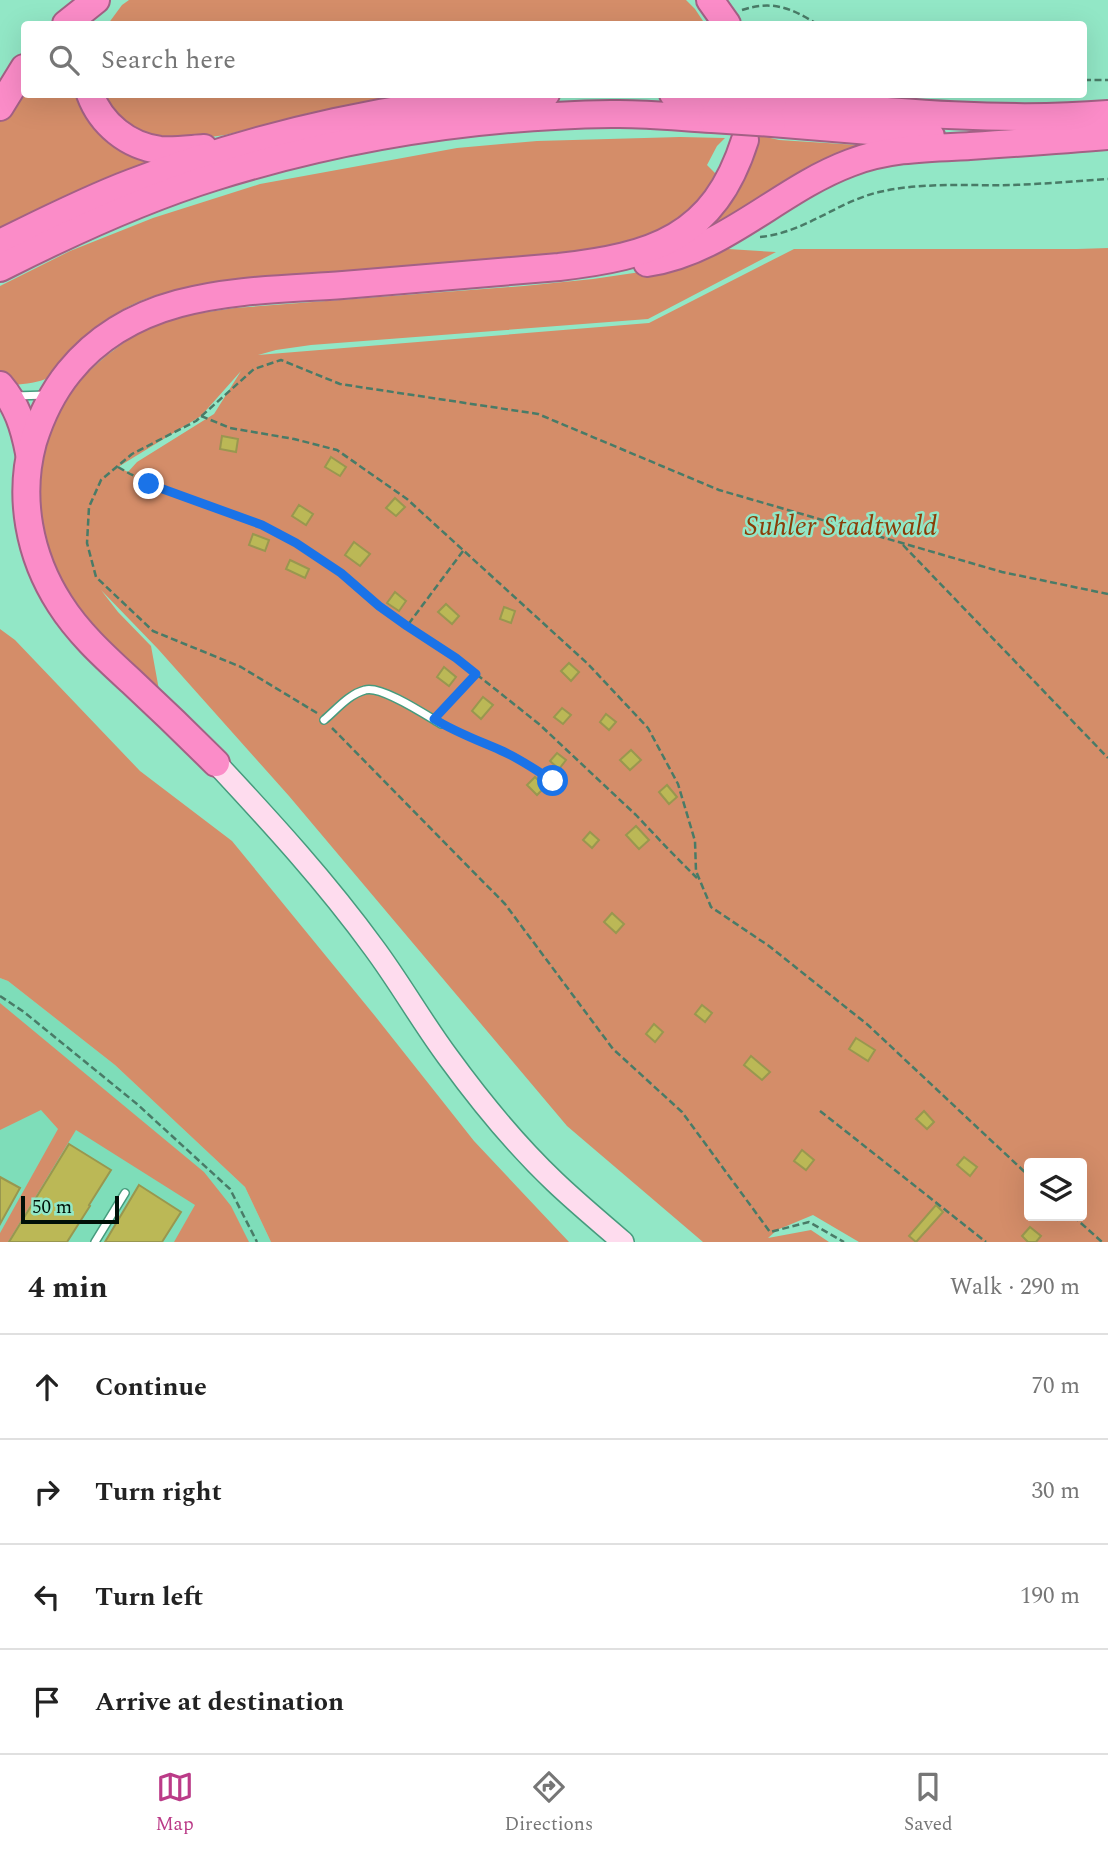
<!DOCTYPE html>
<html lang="en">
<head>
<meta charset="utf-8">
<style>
	:root { --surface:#fff; --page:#f6f6f6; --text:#222; --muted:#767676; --line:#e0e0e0; --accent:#bb3b88 }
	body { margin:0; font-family:Spectral,serif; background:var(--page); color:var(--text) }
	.controls { position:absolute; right:21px; bottom:21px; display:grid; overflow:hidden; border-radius:7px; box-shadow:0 7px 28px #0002 }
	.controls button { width:63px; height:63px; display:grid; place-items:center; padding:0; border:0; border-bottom:2px solid var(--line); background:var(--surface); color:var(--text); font:35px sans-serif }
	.scale { position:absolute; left:21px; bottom:18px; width:98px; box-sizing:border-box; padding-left:7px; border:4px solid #001008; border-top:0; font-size:19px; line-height:24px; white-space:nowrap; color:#001008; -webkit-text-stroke:5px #92e7c6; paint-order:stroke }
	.stop { position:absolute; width:21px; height:21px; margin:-16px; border:5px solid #1a73e8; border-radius:50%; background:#fff }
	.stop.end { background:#1a73e8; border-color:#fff; box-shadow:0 2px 7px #0008 }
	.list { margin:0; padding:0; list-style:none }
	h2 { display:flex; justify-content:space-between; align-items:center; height:91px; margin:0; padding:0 28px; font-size:30px }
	h2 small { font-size:23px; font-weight:400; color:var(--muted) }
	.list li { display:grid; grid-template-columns:46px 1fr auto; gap:21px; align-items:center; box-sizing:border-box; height:105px; padding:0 28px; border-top:2px solid var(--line) }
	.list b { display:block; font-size:26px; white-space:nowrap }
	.list em { font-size:23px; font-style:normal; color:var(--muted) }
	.icon { flex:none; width:38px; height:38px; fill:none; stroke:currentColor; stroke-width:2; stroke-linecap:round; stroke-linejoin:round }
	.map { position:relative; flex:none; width:1108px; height:1242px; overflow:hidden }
	.search { position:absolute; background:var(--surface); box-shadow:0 7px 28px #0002; left:21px; right:21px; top:21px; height:77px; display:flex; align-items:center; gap:18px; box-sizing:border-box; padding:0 24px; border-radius:7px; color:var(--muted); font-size:26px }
	.sheet { height:511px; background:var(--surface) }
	nav { display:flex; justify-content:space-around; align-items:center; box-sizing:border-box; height:98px; border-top:2px solid var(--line); background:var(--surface); font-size:19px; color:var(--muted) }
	nav a { display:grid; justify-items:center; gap:4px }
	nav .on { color:var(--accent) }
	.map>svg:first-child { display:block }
</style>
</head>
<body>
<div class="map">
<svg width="1108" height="1242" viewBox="0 0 1108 1242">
	<rect width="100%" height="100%" fill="#92e7c6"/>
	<!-- built -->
	<path fill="#7eddb9" d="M0 978 8 981 115 1065 245 1187 271 1242H0Z"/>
	<!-- green -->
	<g fill="#d48d69" fill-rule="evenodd">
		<path d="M129 0H686L695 9 705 24H108L122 5Z"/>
		<path d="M24 79V94L86 95 165 157 55 202 0 230V115Z"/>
		<path d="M104 95H409L309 113 225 135 175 142 129 128 112 111Z"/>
		<path d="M753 134 779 140 873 146 708 230C719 217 732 204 740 189 749 174 750 152 753 134Z"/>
		<path d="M680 137 725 138 717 146 707 165 717 175 702 196 688 211 668 227 626 245 555 255 239 279C196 286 152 290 114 315 96 327 79 341 64 357 59 363 54 374 47 378 41 382 24 384 15 385L6 374 0 370V286L70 251 153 218 260 184 457 148 537 141Z"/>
		<path d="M1108 248V1242H859L813 1215 777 1230 768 1238 811 1230 829 1242H703L567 1126 289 796 158 649 101 590 118 612 151 646 159 690 89 633 62 595 39 518 40 453 67 391 106 356 133 336 174 317 235 308 524 286 593 279 688 265 728 249 776 252 648 319 311 345 276 350 258 355 649 323 794 249H1077ZM241 371 214 414 137 462 128 472 118 467 201 416ZM1029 1163H1082V1216H1029Z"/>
		<path d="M0 629 15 640 140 771 232 841 375 1016 474 1141 569 1242H271L245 1187 115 1065 8 981 0 978Z"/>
		<path d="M0 1003 204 1172 231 1206 249 1242H174L195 1205 76 1130 8 1242H0V1233L58 1129 41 1110 0 1130Z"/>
	</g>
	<!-- building -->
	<g fill="#bbb856" stroke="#99974f" stroke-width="2">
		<path d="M222 436 238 439 236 452 220 449Z"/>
		<path d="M331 457 346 467 340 476 325 467Z"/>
		<path d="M395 498 405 507 396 516 386 508Z"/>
		<path d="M299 505 313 514 306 525 292 516Z"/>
		<path d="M253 534 269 540 265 551 249 545Z"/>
		<path d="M354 542 370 554 360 566 345 555Z"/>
		<path d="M290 560 309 569 305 578 286 569Z"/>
		<path d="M395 592 406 601 399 611 387 603Z"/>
		<path d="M446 604 459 616 452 624 438 612Z"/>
		<path d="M504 607 515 611 511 623 500 619Z"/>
		<path d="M569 663 579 672 571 681 561 671Z"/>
		<path d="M444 667 456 677 449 686 437 677Z"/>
		<path d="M483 697 493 705 481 719 472 711Z"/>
		<path d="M562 708 571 715 563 724 554 717Z"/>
		<path d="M606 714 616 722 609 730 600 722Z"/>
		<path d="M631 750 641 760 630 770 620 760Z"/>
		<path d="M557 753 566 760 559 769 550 761Z"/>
		<path d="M535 777 545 787 537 795 527 785Z"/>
		<path d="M667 785 677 797 669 804 659 792Z"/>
		<path d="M636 826 649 840 639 849 626 835Z"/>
		<path d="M590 832 599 840 592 848 583 840Z"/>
		<path d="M612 913 624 924 616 933 604 922Z"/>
		<path d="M702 1005 712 1013 705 1022 695 1014Z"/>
		<path d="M654 1024 663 1032 655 1042 646 1034Z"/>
		<path d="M856 1038 875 1050 868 1061 849 1049Z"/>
		<path d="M751 1056 770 1072 762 1080 744 1065Z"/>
		<path d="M924 1111 934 1122 927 1129 916 1119Z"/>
		<path d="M69 1144 111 1170 89 1205 90 1206 67 1242H9Z"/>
		<path d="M802 1150 814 1160 806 1170 794 1161Z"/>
		<path d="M964 1157 977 1167 970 1176 957 1165Z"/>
		<path d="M0 1177 20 1188 0 1224Z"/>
		<path d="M139 1185 181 1212 162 1242H105Z"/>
		<path d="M936 1205 943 1212 916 1242 909 1236Z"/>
		<path d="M1030 1227 1041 1236 1036 1242H1028L1022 1236Z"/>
	</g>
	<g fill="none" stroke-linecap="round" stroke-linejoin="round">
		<!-- service casing -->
		<g stroke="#469b7d" stroke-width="10">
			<g id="service">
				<path d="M14 396 47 395"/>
				<path d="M324 720C336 710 349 694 365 690 381 685 426 715 441 724"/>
				<path d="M95 1242 125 1193"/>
			</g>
		</g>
		<!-- secondary casing -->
		<g stroke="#469b7d" stroke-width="24">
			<path id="secondary" d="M216 763C271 822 326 882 374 948 400 983 422 1022 448 1057 480 1101 516 1145 555 1182 577 1203 600 1222 623 1242"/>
		</g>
		<!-- motorway casing -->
		<g stroke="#a36185" stroke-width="30">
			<g id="motorway">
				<path d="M710 0 727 24"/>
				<path d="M66 24 96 0"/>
				<path d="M90 94C101 124 128 146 160 150 175 151 189 149 204 148"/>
				<path d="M673 94 712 97"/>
				<path d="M773 101C884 111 997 123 1108 114"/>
				<path d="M0 107 24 68"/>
				<path d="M772 123 931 136"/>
				<path d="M0 243C43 222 86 200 131 183 260 133 408 100 546 94"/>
				<path d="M647 263C725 251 778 190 850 163 888 148 930 148 970 146 1016 143 1062 140 1108 136"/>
				<path d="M0 268C69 233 140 200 214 177 342 137 477 116 611 114 644 113 678 117 712 119"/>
				<path d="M0 385C17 405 24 427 29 453"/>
				<path d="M216 763C188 735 160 708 132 682 106 658 79 634 60 604 29 556 18 497 33 442 41 416 52 393 69 372 137 288 245 292 343 285 415 279 487 273 559 267 653 256 714 238 745 140"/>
			</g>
		</g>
		<!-- path -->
		<g stroke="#497b67" stroke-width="2.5" stroke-dasharray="7 3.5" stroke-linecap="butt">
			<path d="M742 10C773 0 791 8 817 24"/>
			<path d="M1084 80H1108"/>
			<path d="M760 237C804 233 837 202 879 192 923 182 968 186 1012 185 1044 184 1076 181 1108 179"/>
			<path d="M201 416 230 428 294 439 337 450 407 499 588 664 648 728 678 784 695 841 696 871 711 907 769 946 868 1025 1029 1176"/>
			<path d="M118 467C168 497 225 506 276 532 325 556 363 594 407 626"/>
			<path d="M903 545 1108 758"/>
			<path d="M463 551 407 626 456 658 539 724 636 815 669 850 697 878"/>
			<path d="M440 712 476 674"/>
			<path d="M317 713 241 667 153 631 96 577 87 543 89 507 101 480 132 454 196 421 254 369 281 360 340 384 538 414 719 490 1002 572 1108 594"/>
			<path d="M332 728 505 904 613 1049 682 1112 770 1232 809 1222 844 1242"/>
			<path d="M450 729 502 750 527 764 553 781"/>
			<path d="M0 996 24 1012 137 1104 230 1189 257 1242"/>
			<path d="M820 1111 986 1242"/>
			<path d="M1073 1216 1102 1242"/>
		</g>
		<!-- service -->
		<use href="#service" stroke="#fff" stroke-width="7"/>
		<!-- secondary -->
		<use href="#secondary" stroke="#fedcee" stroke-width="21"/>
		<!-- motorway -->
		<use href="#motorway" stroke="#fb8cc8" stroke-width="26"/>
		<!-- motorway-bridge casing -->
		<g stroke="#a36185" stroke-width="30" stroke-linecap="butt">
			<g id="motorway-bridge">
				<path d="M712 97 773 101"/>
				<path d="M712 119 772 123"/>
			</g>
		</g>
		<!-- motorway-bridge -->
		<use href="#motorway-bridge" stroke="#fb8cc8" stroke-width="26"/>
	</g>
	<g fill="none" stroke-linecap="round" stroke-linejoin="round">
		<!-- route -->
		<path stroke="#1a73e8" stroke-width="9" d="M149 484 262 525 296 543 341 573 379 606 407 626 456 658 476 674 434 719C455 732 477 740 500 750 519 758 536 770 553 781"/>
	</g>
	<g text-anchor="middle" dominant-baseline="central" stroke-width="5" stroke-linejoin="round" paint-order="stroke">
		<!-- park labels -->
		<g font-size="28" font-style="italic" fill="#8a3d08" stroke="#92e7c6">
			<text x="841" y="526">Suhler Stadtwald</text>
		</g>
	</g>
</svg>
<div class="controls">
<button><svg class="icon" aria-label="layers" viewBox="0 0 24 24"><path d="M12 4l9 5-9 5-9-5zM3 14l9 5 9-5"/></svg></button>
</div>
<div class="scale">50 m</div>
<div class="stop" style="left:553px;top:781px"></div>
<div class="stop end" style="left:149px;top:484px"></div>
<div class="search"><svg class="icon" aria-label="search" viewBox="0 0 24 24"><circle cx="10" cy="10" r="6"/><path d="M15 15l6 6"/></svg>Search here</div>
</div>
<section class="sheet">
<h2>4 min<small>Walk · 290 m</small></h2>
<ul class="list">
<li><svg class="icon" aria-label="ahead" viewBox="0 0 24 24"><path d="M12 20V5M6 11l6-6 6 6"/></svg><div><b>Continue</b></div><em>70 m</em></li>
<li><svg class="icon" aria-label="right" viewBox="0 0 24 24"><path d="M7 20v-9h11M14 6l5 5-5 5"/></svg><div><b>Turn right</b></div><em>30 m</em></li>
<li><svg class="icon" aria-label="left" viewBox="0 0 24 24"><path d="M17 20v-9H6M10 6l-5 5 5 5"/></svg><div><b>Turn left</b></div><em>190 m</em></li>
<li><svg class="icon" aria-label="arrive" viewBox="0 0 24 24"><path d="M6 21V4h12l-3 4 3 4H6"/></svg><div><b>Arrive at destination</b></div></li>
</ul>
</section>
<nav>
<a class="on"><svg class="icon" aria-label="map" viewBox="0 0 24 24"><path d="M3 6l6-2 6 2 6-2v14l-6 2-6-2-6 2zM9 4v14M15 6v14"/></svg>Map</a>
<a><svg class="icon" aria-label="directions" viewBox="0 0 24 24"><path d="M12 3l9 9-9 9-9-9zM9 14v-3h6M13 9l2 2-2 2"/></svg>Directions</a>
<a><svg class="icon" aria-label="saved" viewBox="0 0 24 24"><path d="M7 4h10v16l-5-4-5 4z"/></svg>Saved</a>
</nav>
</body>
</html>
